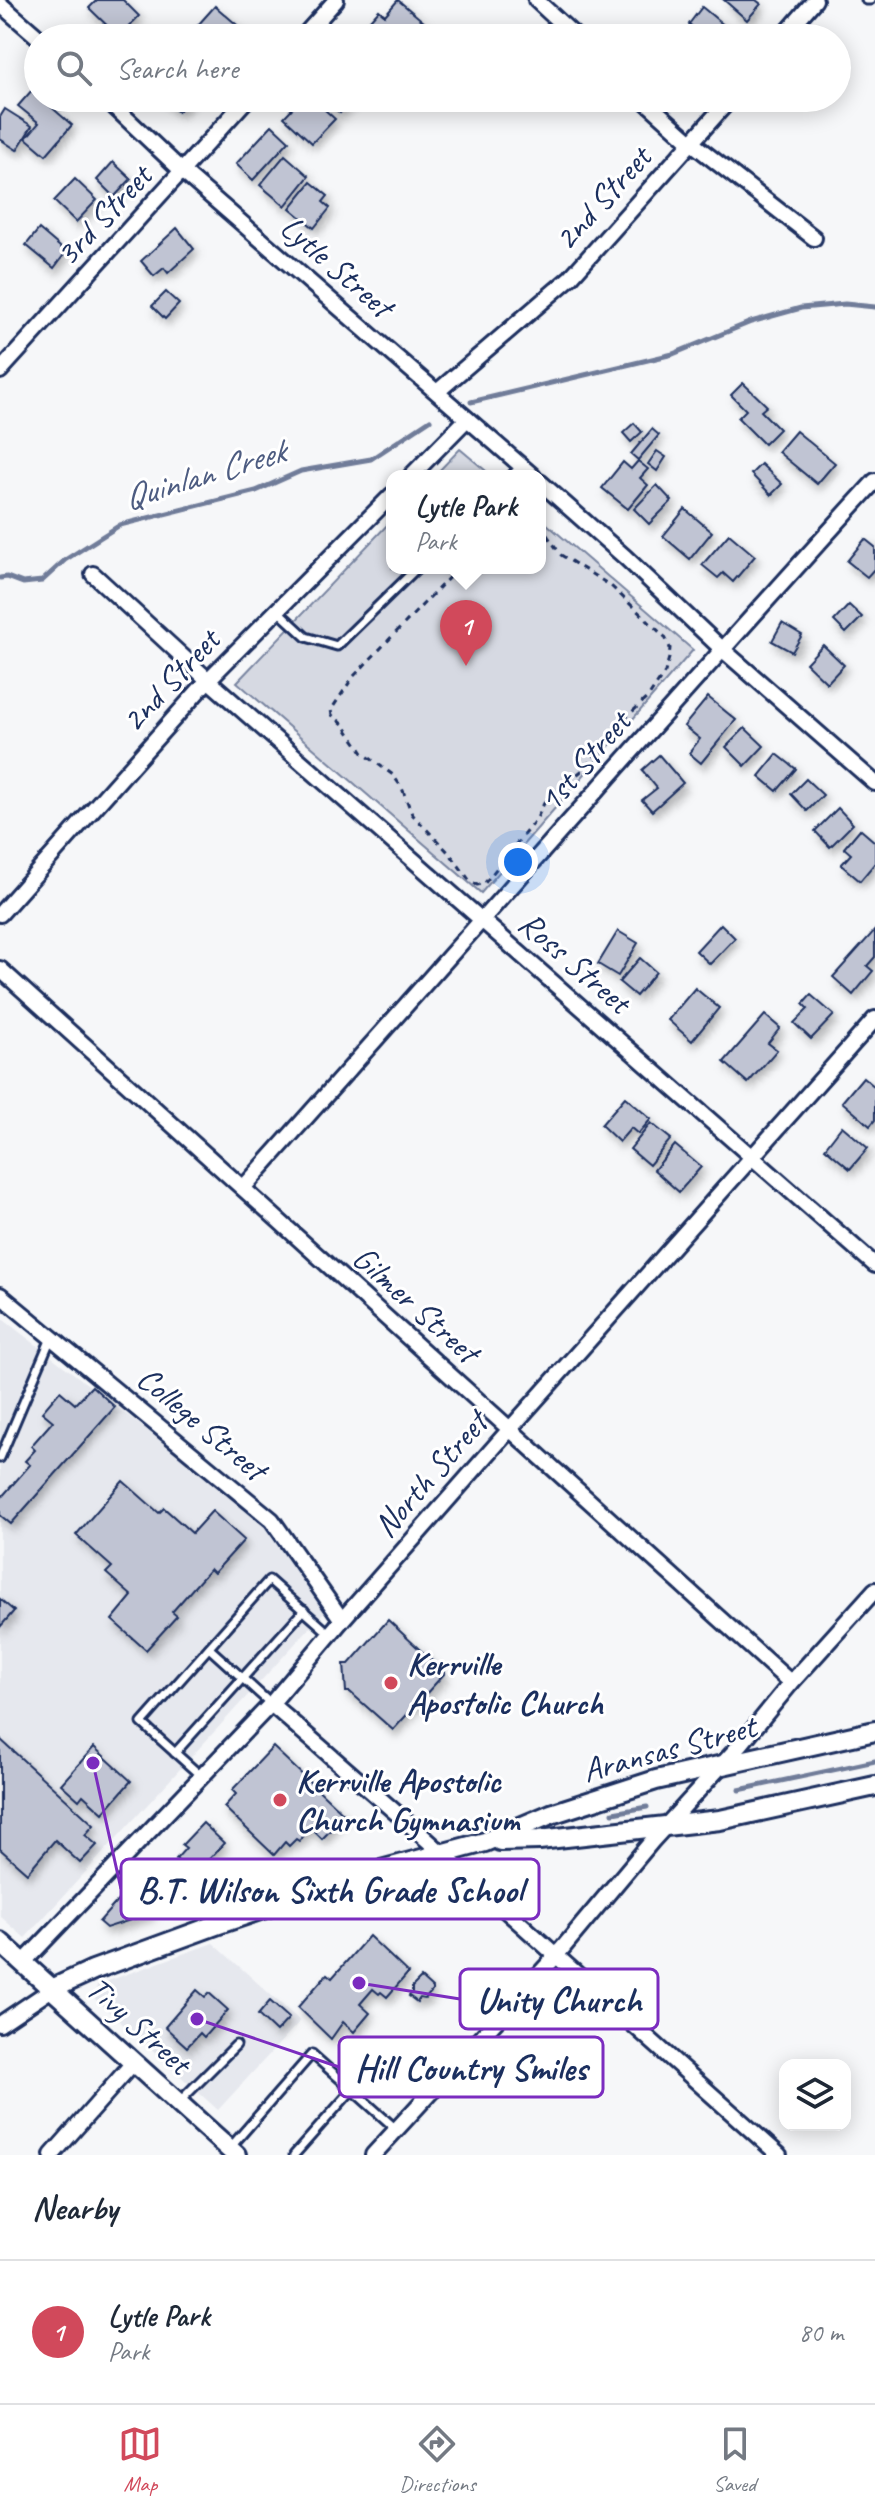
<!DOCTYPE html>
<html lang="en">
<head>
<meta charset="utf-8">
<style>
	:root { --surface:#fff; --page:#f2f2f3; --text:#1f2937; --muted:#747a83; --line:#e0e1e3; --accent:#d1495b }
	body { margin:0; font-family:Caveat,sans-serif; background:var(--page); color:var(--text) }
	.controls { position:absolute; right:24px; bottom:24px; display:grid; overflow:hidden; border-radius:16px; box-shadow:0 4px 20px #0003 }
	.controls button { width:72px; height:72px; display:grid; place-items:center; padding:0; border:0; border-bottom:2px solid var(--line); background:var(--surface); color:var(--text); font:40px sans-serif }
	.you { position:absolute; left:518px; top:862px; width:28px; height:28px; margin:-20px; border:6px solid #fff; border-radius:50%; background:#1a73e8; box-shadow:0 0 0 12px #1a73e833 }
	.badge { display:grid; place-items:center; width:52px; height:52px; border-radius:50%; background:var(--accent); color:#fff; font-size:26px; font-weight:700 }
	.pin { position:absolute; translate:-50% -66px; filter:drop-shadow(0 2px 4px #0008) }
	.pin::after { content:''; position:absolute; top:42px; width:28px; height:24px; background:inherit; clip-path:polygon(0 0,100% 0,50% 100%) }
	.popup { position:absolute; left:386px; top:470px; width:160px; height:104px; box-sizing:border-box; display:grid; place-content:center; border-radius:16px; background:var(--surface); filter:drop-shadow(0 2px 6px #0005); font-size:26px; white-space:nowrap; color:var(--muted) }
	.popup b { font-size:30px; color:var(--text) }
	.popup::after { content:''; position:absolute; left:50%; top:100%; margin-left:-16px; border:16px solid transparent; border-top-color:var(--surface) }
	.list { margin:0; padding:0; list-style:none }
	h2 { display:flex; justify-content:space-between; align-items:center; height:104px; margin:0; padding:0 32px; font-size:34px }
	h2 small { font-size:26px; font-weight:400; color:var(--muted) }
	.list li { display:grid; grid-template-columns:52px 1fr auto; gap:24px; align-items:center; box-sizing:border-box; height:144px; padding:0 32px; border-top:2px solid var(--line) }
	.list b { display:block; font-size:30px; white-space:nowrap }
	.list p { margin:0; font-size:26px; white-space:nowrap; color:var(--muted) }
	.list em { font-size:26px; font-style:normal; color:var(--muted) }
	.icon { flex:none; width:44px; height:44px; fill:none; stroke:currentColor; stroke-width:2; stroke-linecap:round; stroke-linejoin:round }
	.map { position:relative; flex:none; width:875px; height:2155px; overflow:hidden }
	.search { position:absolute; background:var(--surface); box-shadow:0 4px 20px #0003; left:24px; right:24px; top:24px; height:88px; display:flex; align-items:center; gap:20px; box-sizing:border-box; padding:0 28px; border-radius:44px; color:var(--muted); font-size:30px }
	.sheet { height:248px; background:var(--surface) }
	nav { display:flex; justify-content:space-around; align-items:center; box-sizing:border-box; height:112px; border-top:2px solid var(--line); background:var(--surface); font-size:22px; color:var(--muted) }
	nav a { display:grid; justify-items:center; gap:4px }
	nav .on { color:var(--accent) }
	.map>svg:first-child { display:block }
</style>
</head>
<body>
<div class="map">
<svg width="875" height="2155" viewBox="0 0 875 2155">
	<defs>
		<filter id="shadow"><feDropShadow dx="3.5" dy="5.5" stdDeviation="4" flood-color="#0004"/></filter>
	</defs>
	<rect width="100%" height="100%" fill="#f6f7f9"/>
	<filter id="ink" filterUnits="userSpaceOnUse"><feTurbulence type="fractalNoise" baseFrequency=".0125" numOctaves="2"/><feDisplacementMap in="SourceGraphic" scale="16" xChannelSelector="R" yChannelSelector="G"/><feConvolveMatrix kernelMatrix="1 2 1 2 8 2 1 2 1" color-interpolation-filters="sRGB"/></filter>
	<g filter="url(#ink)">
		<!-- built -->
		<g fill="#e6e8ee">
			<path d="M0 1317 265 1521 326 1610 25 1938 0 1916Z"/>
			<path d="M213 1943 300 2021 218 2110 95 1999 97 1985Z"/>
		</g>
		<!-- green -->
		<g fill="#d6d9e2" stroke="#7884a0" stroke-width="2">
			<path d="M460 449 492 476H434Z"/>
			<path d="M540 518 693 650 481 893 237 682 392 520V568H540Z"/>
		</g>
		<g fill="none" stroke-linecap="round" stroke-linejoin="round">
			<!-- stream -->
			<g stroke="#707c99" stroke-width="5">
				<path d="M471 402 673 354 751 322 801 308 845 304 875 307"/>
				<path d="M0 578 7 577 23 583 42 581 65 560 120 525 256 491 301 471 371 459 430 420"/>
				<path d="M739 1790 875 1761"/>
				<path d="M613 1813 647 1807"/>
			</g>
		</g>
		<!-- building -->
		<g fill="#c0c4d3" stroke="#1b2f5e" stroke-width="2" filter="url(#shadow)">
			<path d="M97 0H123L139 16 119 37 89 8Z"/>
			<path d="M398 0 424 22 414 34 419 38H392L370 20 379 10 385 15Z"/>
			<path d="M724 0H756L761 4 747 20Z"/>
			<path d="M215 6 250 36 248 38H213L198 25Z"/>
			<path d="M702 7 732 32 727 38H706L689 24Z"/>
			<path d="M32 90 38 98H41L72 125 46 155 26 138 39 123 18 106Z"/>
			<path d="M163 98H191L178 112Z"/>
			<path d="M302 98H312L335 119 312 143 284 117Z"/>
			<path d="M322 98H352L340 113Z"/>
			<path d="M5 109 32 126 17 150 0 139V117Z"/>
			<path d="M272 125 289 141 253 180 236 164Z"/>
			<path d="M285 155 309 176 285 206 260 185Z"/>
			<path d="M113 162 131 179 114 197 97 180Z"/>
			<path d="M75 179 97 200 76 222 54 201Z"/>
			<path d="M311 182 328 196 323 202 330 208 314 228 290 208Z"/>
			<path d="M177 228 194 249 168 273 164 268 154 276 141 261Z"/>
			<path d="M39 229 66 252 54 268 26 245Z"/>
			<path d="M166 292 179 304 165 319 152 306Z"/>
			<path d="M743 383 767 406 761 411 779 429 764 444 738 418 746 410 731 395Z"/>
			<path d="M634 423 642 432 631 442 623 433Z"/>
			<path d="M652 429 659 435 638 460 631 454Z"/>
			<path d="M796 431 835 463 817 484 778 452Z"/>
			<path d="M657 451 666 457 657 471 648 464Z"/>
			<path d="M638 461 648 469 640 478 648 485 628 509 602 488 623 462 631 469Z"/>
			<path d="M761 464 782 484 771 495 751 474Z"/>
			<path d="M657 485 672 501 649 524 634 509Z"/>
			<path d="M685 509 712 532 690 559 663 536Z"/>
			<path d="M729 534 755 556 733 582 723 573 718 578 702 565Z"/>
			<path d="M865 539 875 547V568L867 577 847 561Z"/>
			<path d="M849 605 862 617 846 633 834 621Z"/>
			<path d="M782 623 802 635 792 652 772 641Z"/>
			<path d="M823 645 844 665 827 683 806 663Z"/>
			<path d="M708 697 736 720 701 763 689 753 700 739 684 726Z"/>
			<path d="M745 728 764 746 745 766 726 747Z"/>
			<path d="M777 754 796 769 777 791 759 776Z"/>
			<path d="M659 755 683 783 652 811 642 800 657 788 642 770Z"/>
			<path d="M806 779 823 795 807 811 791 794Z"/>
			<path d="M838 808 853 824 830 847 815 831Z"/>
			<path d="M860 829 875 842V863L860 881 841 865 851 854 844 848Z"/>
			<path d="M721 924 735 938 710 964 696 951Z"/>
			<path d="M875 930V957L867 966 873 971 853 995 833 977Z"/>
			<path d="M618 931 638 943 618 976 598 964Z"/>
			<path d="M640 958 656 972 636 996 619 982Z"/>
			<path d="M695 988 719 1008 692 1041 668 1020Z"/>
			<path d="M811 995 834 1015 811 1039 794 1023 808 1009 803 1004Z"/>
			<path d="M765 1015 780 1028 768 1043 777 1050 748 1083 724 1062Z"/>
			<path d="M863 1077 875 1087V1120L870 1126 842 1102Z"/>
			<path d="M625 1097 651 1119 638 1134 631 1128 619 1142 601 1125Z"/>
			<path d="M651 1123 671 1139 649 1165 630 1149Z"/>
			<path d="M842 1126 868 1148 850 1169 825 1148Z"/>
			<path d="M675 1145 701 1167 679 1192 654 1170Z"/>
			<path d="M92 1386 115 1407 11 1524 0 1515V1499L30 1465 25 1461 35 1450 31 1446 53 1421 42 1412 60 1391 75 1404Z"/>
			<path d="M123 1481 159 1513 164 1508 192 1533 212 1511 244 1540 214 1573 210 1569 172 1612 177 1616 146 1650 112 1620 132 1596 106 1573 112 1567 76 1535Z"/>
			<path d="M0 1599 14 1611 0 1627Z"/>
			<path d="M388 1620 445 1673 393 1730 350 1692H346L344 1664H349Z"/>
			<path d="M0 1739 94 1825 85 1835 97 1845 80 1863 55 1840 27 1873 0 1849Z"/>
			<path d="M94 1747 131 1781 103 1813 83 1795 79 1800 61 1784Z"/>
			<path d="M273 1747 345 1815 322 1839 311 1828 299 1841 296 1839 289 1846 285 1842 274 1855 224 1807 236 1794 232 1790Z"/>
			<path d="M203 1823 224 1843 204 1865 200 1861 189 1872 176 1859 186 1848 182 1845Z"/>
			<path d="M127 1890 152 1913 106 1928 99 1922Z"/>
			<path d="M369 1936 408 1973 387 1997 381 1992 379 1994 373 1989 360 2004 370 2013 354 2032 343 2022 331 2039 298 2007 327 1974 332 1978Z"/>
			<path d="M421 1978 432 1988V1991L425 1999 420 1998 417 2002 409 1996 412 1992V1987Z"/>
			<path d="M197 1990 205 1997 209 1993 228 2010 204 2037 200 2033 187 2047 165 2027Z"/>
			<path d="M270 2001 289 2018 276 2032 258 2015Z"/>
		</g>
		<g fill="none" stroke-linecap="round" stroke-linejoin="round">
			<!-- service casing -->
			<g stroke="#1b2f5e" stroke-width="13">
				<g id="service">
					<path d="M866 0H870"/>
					<path d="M511 476 521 466"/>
					<path d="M278 611 306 637 337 646 417 568"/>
					<path d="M0 1458 51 1338"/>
					<path d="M209 1648 271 1704"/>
					<path d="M175 1753 304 1610"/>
					<path d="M202 1777 142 1723 269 1580 330 1634"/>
					<path d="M179 2102 236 2045"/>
					<path d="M229 2149 312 2054 396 2129"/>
					<path d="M294 2155 352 2090"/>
				</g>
			</g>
			<!-- minor casing -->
			<g stroke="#1b2f5e" stroke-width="20">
				<g id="minor">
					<path d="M536 0 577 38"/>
					<path d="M0 4 39 38"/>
					<path d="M302 38 336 0"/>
					<path d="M782 38 815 0"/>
					<path d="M105 98 183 172 533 476"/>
					<path d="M642 98 692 143 814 238"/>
					<path d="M0 371 248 98"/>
					<path d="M437 392 571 277 731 98"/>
					<path d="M411 476 467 419"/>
					<path d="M540 482 625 557 722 649 875 783"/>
					<path d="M93 574 208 680 875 1265"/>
					<path d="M0 914 208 680 392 495"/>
					<path d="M0 969 791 1683"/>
					<path d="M243 1188C454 953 662 714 875 481"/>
					<path d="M0 1295 272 1520 342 1620"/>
					<path d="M271 1704 417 1831 779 2155"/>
					<path d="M23 1963 271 1704 342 1620 510 1429 875 1019"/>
					<path d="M0 2024 52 1989"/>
					<path d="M52 2155 133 2063"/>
					<path d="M373 2155 555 1957 652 1841 741 1744 791 1683 875 1590"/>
				</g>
			</g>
			<!-- tertiary casing -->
			<g stroke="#1b2f5e" stroke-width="24">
				<g id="tertiary">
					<path d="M500 1841 539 1840 720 1820 875 1786"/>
					<path d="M0 1942 236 2155"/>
					<path d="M52 1989 93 1970 216 1925 362 1875 485 1842 551 1814 656 1780 875 1731"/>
				</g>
			</g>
			<!-- path -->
			<path stroke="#1b2f5e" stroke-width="3" stroke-dasharray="6 6" stroke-linecap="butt" d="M458 568 353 677 331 710 332 715 343 724 363 753 393 775 402 788 412 814 451 855 470 881 477 885 484 884 537 818 546 799 584 769 616 727 649 696 665 672 669 658 670 648 665 637 611 586 561 555 540 525"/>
			<!-- service -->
			<use href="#service" stroke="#fff" stroke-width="7"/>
			<!-- minor -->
			<use href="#minor" stroke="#fff" stroke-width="14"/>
			<!-- tertiary -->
			<use href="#tertiary" stroke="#fff" stroke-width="18"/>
		</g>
	</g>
	<!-- markers -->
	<g fill="#d1495b" stroke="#fff" stroke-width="3">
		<circle cx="391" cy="1683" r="8"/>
		<circle cx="280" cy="1800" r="8"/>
	</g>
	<g text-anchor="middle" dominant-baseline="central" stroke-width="6" stroke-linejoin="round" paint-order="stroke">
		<!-- street labels -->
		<g font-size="34" fill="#1b2f5e" stroke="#fff">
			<text transform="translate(602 198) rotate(-48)">2nd Street</text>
			<text transform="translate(103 215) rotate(-47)">3rd Street</text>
			<text transform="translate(337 266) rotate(41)">Lytle Street</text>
			<text transform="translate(170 680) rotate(-47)">2nd Street</text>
			<text transform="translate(584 761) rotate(-49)">1st Street</text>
			<text transform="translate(575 962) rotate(41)">Ross Street</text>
			<text transform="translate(416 1304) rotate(42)">Gilmer Street</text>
			<text transform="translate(202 1423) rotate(40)">College Street</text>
			<text transform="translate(430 1474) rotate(-49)">North Street</text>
			<text transform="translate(669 1748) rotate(-15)">Aransas Street</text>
			<text transform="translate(139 2025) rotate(42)">Tivy Street</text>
		</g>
		<!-- poi labels -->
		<g font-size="34" font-weight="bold" fill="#1b2f5e" stroke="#fff" text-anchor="start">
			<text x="407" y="1663">Kerrville<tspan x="407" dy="39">Apostolic Church</tspan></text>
			<text x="296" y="1780">Kerrville Apostolic<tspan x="296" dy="39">Church Gymnasium</tspan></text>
		</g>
		<!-- water labels -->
		<g font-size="36" font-style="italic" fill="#4d5c81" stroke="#fff">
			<text transform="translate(204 474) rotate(-17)">Quinlan Creek</text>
		</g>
	</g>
	<!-- callouts -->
	<path fill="none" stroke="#7b2cbf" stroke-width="3" d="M93 1763L121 1889M359 1983L460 1999M197 2019L339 2067"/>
	<g fill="#7b2cbf" stroke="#fff" stroke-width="3">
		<circle cx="93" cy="1763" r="8"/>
		<circle cx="359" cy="1983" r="8"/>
		<circle cx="197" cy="2019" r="8"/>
	</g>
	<g fill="#fff" stroke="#7b2cbf" stroke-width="3">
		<rect x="121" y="1859" width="418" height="60" rx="8"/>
		<rect x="460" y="1969" width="198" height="60" rx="8"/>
		<rect x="339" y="2037" width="264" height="60" rx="8"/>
	</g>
	<g font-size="36" text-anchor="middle" font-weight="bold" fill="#1b2f5e">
		<text x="330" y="1902">B.T. Wilson Sixth Grade School</text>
		<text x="559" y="2012">Unity Church</text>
		<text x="471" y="2080">Hill Country Smiles</text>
	</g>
</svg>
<div class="controls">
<button><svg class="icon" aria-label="layers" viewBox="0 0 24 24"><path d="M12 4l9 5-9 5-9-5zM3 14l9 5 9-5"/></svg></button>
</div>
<div class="you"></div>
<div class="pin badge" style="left:466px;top:666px">1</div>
<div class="popup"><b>Lytle Park</b>Park</div>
<div class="search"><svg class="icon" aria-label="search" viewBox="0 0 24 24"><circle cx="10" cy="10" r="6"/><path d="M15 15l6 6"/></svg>Search here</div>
</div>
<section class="sheet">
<h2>Nearby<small></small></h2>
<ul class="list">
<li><span class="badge">1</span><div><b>Lytle Park</b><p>Park</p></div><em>80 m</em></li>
</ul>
</section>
<nav>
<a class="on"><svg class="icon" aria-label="map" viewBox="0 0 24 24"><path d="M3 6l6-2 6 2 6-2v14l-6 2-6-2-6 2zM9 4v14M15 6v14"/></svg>Map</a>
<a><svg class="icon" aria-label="directions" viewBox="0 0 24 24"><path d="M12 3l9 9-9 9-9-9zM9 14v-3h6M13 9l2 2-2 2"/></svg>Directions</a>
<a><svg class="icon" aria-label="saved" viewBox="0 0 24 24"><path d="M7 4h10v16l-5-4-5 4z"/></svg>Saved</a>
</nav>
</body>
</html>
